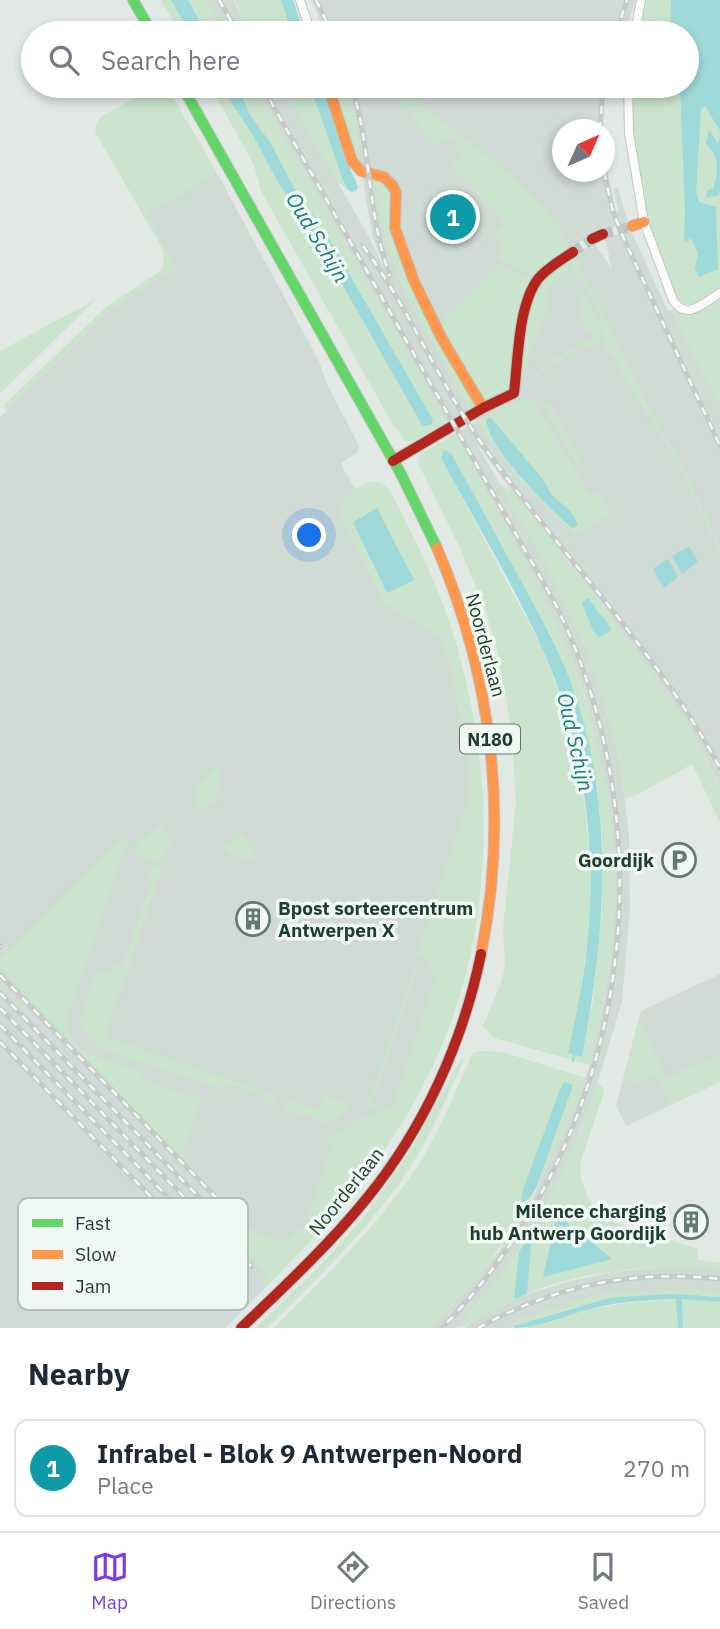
<!DOCTYPE html>
<html lang="en">
<head>
<meta charset="utf-8">
<style>
	:root { --surface:#fff; --page:#f6f6f7; --text:#1f2937; --muted:#747a83; --line:#e0e1e3; --accent:#7c3aed }
	body { margin:0; font-family:"IBM Plex Sans",sans-serif; background:var(--page); color:var(--text) }
	.compass { position:absolute; left:552px; top:119px; width:63px; height:63px; border-radius:50%; background:var(--surface); box-shadow:0 4px 10px #0003; rotate:45deg }
	.you { position:absolute; left:310px; top:536px; width:24px; height:24px; margin:-18px; border:5px solid #fff; border-radius:50%; background:#1a73e8; box-shadow:0 0 0 10px #1a73e833 }
	.badge { display:grid; place-items:center; width:46px; height:46px; border-radius:50%; background:var(--accent); color:#fff; font-size:23px; font-weight:700 }
	.pin { position:absolute; translate:-50% -50%; border:4px solid #fff; box-shadow:0 2px 7px #0006 }
	.list { margin:0; padding:0; list-style:none }
	h2 { display:flex; justify-content:space-between; align-items:center; height:91px; margin:0; padding:0 28px; font-size:30px }
	h2 small { font-size:23px; font-weight:400; color:var(--muted) }
	.list li { display:grid; grid-template-columns:46px 1fr auto; gap:21px; align-items:center; box-sizing:border-box; height:98px; margin:0 14px 14px; padding:0 14px; border:2px solid var(--line); border-radius:14px }
	.list b { display:block; font-size:26px; white-space:nowrap }
	.list p { margin:0; font-size:23px; white-space:nowrap; color:var(--muted) }
	.list em { font-size:23px; font-style:normal; color:var(--muted) }
	.icon { flex:none; width:38px; height:38px; fill:none; stroke:currentColor; stroke-width:2; stroke-linecap:round; stroke-linejoin:round }
	.map { position:relative; flex:none; width:720px; height:1328px; overflow:hidden }
	.search { position:absolute; background:var(--surface); box-shadow:0 4px 10px #0003; left:21px; right:21px; top:21px; height:77px; display:flex; align-items:center; gap:18px; box-sizing:border-box; padding:0 24px; border-radius:38px; color:var(--muted); font-size:26px }
	.sheet { height:203px; background:var(--surface) }
	nav { display:flex; justify-content:space-around; align-items:center; box-sizing:border-box; height:98px; border-top:2px solid var(--line); background:var(--surface); font-size:19px; color:var(--muted) }
	nav a { display:grid; justify-items:center; gap:4px }
	nav .on { color:var(--accent) }
	.map>svg:first-child { display:block }
</style>
</head>
<body>
<div class="map">
<svg width="720" height="1328" viewBox="0 0 720 1328">
	<rect width="100%" height="100%" fill="#e2e9e5"/>
	<!-- built -->
	<g fill="#cfdbd4">
		<path d="M206 0H233L252 33H225Z"/>
		<path d="M311 0H635L625 33H326Z"/>
		<path d="M255 86H282L369 237 385 270 373 237 366 201 363 177 374 180 372 169 361 166 357 128 346 86H605L603 129 562 130V172H604L605 160 616 212 619 211 613 189 618 188 628 223 589 235 572 248 576 255 594 243 612 269 605 238 631 231 668 311 671 310 720 405V785L690 728 601 602 526 511 475 441 550 570 587 650 599 684 613 731 622 777 629 836 630 909 622 1001 595 1092 567 1163 545 1210 519 1252 489 1291 456 1328H431L466 1291 499 1251 531 1202 572 1114 590 1065 604 1001 611 953 615 896 609 800 586 698 569 652 489 496 455 434 478 421 469 410 447 422Z"/>
		<path d="M217 173 319 361 326 382 359 446 357 453 341 463 343 468 355 489 370 482 444 634 469 742 474 861 402 1105 294 1246 260 1235 237 1240 269 1274 262 1282 267 1286 225 1328H0V417L109 311 176 267 146 214Z"/>
		<path d="M720 974V1082L626 1126 616 1106 641 1011Z"/>
		<path d="M679 1266 720 1270V1297L708 1295 574 1307 509 1328H464L485 1314 522 1296 570 1281 612 1272Z"/>
	</g>
	<!-- green -->
	<g fill="#cae4ce" fill-rule="evenodd">
		<path d="M161 0H206L225 33H180Z"/>
		<path d="M234 0H293L304 33H252Z"/>
		<path d="M644 0H720V289L698 303 689 305 678 300 672 288 646 214 632 138 630 86H687V33H637Z"/>
		<path d="M157 86 168 88 217 173 147 214 176 267 109 311 6 411 4 405 106 307 160 271C165 263 165 255 161 246L95 132 96 124 102 116Z"/>
		<path d="M210 86H255L447 422 411 442 404 440 392 423 261 191 254 165Z"/>
		<path d="M282 86H322L350 169 358 187 356 191 352 192 337 182Z"/>
		<path d="M332 86H346L357 128 361 166 358 163Z"/>
		<path d="M382 86H399L509 174 553 219 572 248 534 277 501 260 497 255 503 245 493 235 505 223 451 166 461 158 452 139 436 144 419 126 413 114Z"/>
		<path d="M374 181C396 186 388 203 389 220 390 229 392 238 395 246 415 303 446 353 476 405L469 409 405 294 385 241Z"/>
		<path d="M575 255 646 402 680 461 720 546V554L677 462 635 396 614 358 602 347C607 313 586 287 565 261Z"/>
		<path d="M564 263 569 269 549 288 547 293 548 309 532 347 525 373 520 381 530 306 539 285Z"/>
		<path d="M499 264 531 281 510 384 508 388 485 399 452 346 441 321Z"/>
		<path d="M582 289 601 326 599 346C579 343 549 369 532 380L533 375 540 371 552 359 593 337 592 332 585 329 580 316Z"/>
		<path d="M95 300 0 394V351Z"/>
		<path d="M720 300V405L671 310 673 309C690 323 704 308 720 300Z"/>
		<path d="M524 398 534 401 589 494 598 490 611 514 576 535 516 477 478 422 502 407Z"/>
		<path d="M539 398 551 406 582 460 576 464Z"/>
		<path d="M455 434C488 495 524 553 553 616 602 721 625 840 611 956 606 993 598 1029 590 1065L494 1038 483 1026 502 981 505 962 503 929 516 802 511 727 497 650 485 609 460 548 418 463 419 456 422 453ZM448 451 553 639 579 708 598 791 602 835V912L593 1001 582 1057C582 1035 579 1013 581 992 582 974 586 956 588 939 590 923 590 906 590 890 590 803 574 725 540 644L441 458Z"/>
		<path d="M370 482 381 483 390 490C413 536 437 582 452 630 498 777 497 939 427 1078 388 1157 329 1224 267 1286L262 1282 269 1273 237 1241 251 1227C265 1239 275 1242 293 1237L297 1227 304 1229 332 1144 326 1142 328 1137C345 1132 357 1115 375 1117L384 1109 391 1111 437 976 431 974C433 962 426 959 416 956L468 803V771L461 727 451 672 440 637 382 602 339 511C340 494 356 489 370 482Z"/>
		<path d="M499 484 512 491 601 602 690 728 720 786V822L692 764 635 796 625 799C611 684 560 581 499 484Z"/>
		<path d="M223 761 217 795 218 799 199 812C184 790 208 775 223 761Z"/>
		<path d="M166 819 161 825 174 844 163 855 160 863 136 856 134 852 138 843Z"/>
		<path d="M242 834 255 853 252 860 229 854 223 847Z"/>
		<path d="M125 836 128 840 67 1019C70 1059 110 1058 137 1071 142 1074 144 1079 149 1082 166 1089 185 1093 202 1098L182 1158 0 968V958Z"/>
		<path d="M152 865 162 868 105 1037 278 1096 275 1105 264 1102 265 1097 228 1084 225 1090 102 1050 79 1025 95 973 99 970 111 974 116 964 123 965 152 880 148 878Z"/>
		<path d="M420 966 423 971 418 969 371 1104 376 1106 369 1108 367 1106 414 968Z"/>
		<path d="M639 1018 667 1078 720 1053V1082L671 1105 656 1075 637 1084 623 1080Z"/>
		<path d="M482 1051 502 1052 586 1078C548 1177 507 1253 431 1328H274C323 1279 374 1230 413 1173 438 1137 454 1093 473 1053Z"/>
		<path d="M465 1057C447 1095 431 1137 407 1172 368 1230 317 1279 267 1328H256L326 1259 368 1212 412 1148 455 1069Z"/>
		<path d="M598 1083 603 1088 604 1092 580 1164 581 1179 591 1205 610 1221 698 1249 697 1259 720 1263V1270C655 1263 584 1270 523 1295 507 1302 468 1328 456 1328 529 1249 562 1183 598 1083Z"/>
		<path d="M324 1095 348 1103C344 1115 336 1122 323 1122L284 1108 287 1099 319 1109Z"/>
		<path d="M671 1289 720 1291V1297C642 1287 588 1302 514 1326V1321L587 1297 610 1293Z"/>
		<path d="M684 1299 720 1302V1328H527C577 1308 629 1301 684 1299Z"/>
	</g>
	<!-- water -->
	<g fill="#9fdadb">
		<path d="M171 0H188L206 33H190Z"/>
		<path d="M281 0H293L304 33H292Z"/>
		<path d="M671 0H720V131L705 106 701 110 696 192 699 202 716 207 718 269 699 277 695 268 698 253 691 238 686 242 684 239 685 211 680 86H687V33H670Z"/>
		<path d="M220 86H237L251 116 270 142 294 188 327 235 433 420 432 424 426 426 422 425 313 233 280 186 253 135Z"/>
		<path d="M310 86H322L350 169 358 187 356 191 352 192 348 190 343 180Z"/>
		<path d="M709 130 718 144 720 136V190L719 195 706 198 707 190 713 188C719 171 720 156 706 144Z"/>
		<path d="M489 418 492 419 543 479 551 494 571 512 578 524 575 527 572 528C550 510 488 448 486 420Z"/>
		<path d="M444 450 451 453C474 495 497 537 520 579 536 609 553 638 566 670 616 794 607 928 582 1057L568 1053C576 1015 585 976 588 937 597 839 582 736 541 646 512 581 474 520 441 458Z"/>
		<path d="M377 508 414 580 387 593 353 522Z"/>
		<path d="M689 546 698 562 682 574 672 556Z"/>
		<path d="M668 559 678 577 664 588 653 569Z"/>
		<path d="M588 598 611 628 610 632 599 637 593 631 582 603Z"/>
		<path d="M565 1082 572 1085V1088L536 1188 525 1203 521 1200 522 1192 561 1087Z"/>
		<path d="M557 1216H559L612 1259 543 1277Z"/>
		<path d="M532 1232 527 1294 514 1299 519 1252Z"/>
		<path d="M670 1294 720 1297V1302L682 1299 683 1328H678L676 1299C649 1300 621 1301 594 1308 568 1314 540 1328 514 1328V1326L609 1298Z"/>
	</g>
	<g fill="none" stroke-linecap="round" stroke-linejoin="round">
		<!-- stream -->
		<path stroke="#9fdadb" stroke-width="2.5" d="M573 1061 575 1052"/>
		<!-- secondary-tunnel -->
		<g stroke="#bbc7c1" stroke-width="10" stroke-dasharray="10 5" stroke-linecap="butt">
			<path d="M603 234 632 226"/>
			<path d="M573 252 592 239"/>
		</g>
		<!-- street casing -->
		<g stroke="#bfc6c2" stroke-width="10">
			<g id="street">
				<path d="M300 0 311 33"/>
				<path d="M635 33 641 0"/>
				<path d="M628 86 629 133 644 222 673 300C686 322 705 302 720 293"/>
			</g>
		</g>
		<!-- fast casing -->
		<g stroke="#bbc5c1" stroke-width="12">
			<g id="fast">
				<path d="M133 0 152 33"/>
				<path d="M182 86 401 474 437 548"/>
			</g>
		</g>
		<!-- slow casing -->
		<g stroke="#bbc5c1" stroke-width="12">
			<g id="slow">
				<path d="M328 86 352 161 361 171 384 177 393 186 396 193 395 228 414 281 441 337 483 408"/>
				<path d="M632 226 644 222"/>
				<path d="M437 548C492 677 509 816 481 954"/>
			</g>
		</g>
		<!-- jam casing -->
		<g stroke="#bbc5c1" stroke-width="12">
			<g id="jam">
				<path d="M592 239 603 234"/>
				<path d="M393 461 483 408 514 393C518 361 518 305 538 279 547 268 561 260 573 252"/>
				<path d="M241 1328C285 1286 329 1245 367 1198 424 1128 463 1042 481 954"/>
			</g>
		</g>
		<!-- street -->
		<use href="#street" stroke="#fbfcfb" stroke-width="8"/>
		<!-- fast -->
		<use href="#fast" stroke="#63d668" stroke-width="10"/>
		<!-- slow -->
		<use href="#slow" stroke="#ff974d" stroke-width="10"/>
		<!-- jam -->
		<use href="#jam" stroke="#b3261e" stroke-width="10"/>
		<!-- rail casing -->
		<g stroke="#c6cac8" stroke-width="5">
			<g id="rail">
				<path d="M219 0 238 33"/>
				<path d="M316 0 332 33"/>
				<path d="M616 33 627 0"/>
				<path d="M262 86 555 603C672 841 628 1137 442 1328"/>
				<path d="M352 86C371 149 367 213 390 276"/>
				<path d="M600 130 603 86"/>
				<path d="M604 172 613 212 624 239 720 446"/>
				<path d="M363 246C411 311 440 386 487 451 563 557 658 652 720 768"/>
				<path d="M0 946V947"/>
				<path d="M0 975 241 1223"/>
				<path d="M0 993 233 1232"/>
				<path d="M0 1008 252 1267"/>
				<path d="M0 1025 244 1275"/>
				<path d="M0 1042 235 1283"/>
				<path d="M478 1328C553 1286 635 1269 720 1279"/>
			</g>
		</g>
		<!-- rail -->
		<use href="#rail" stroke="#f0f8f3" stroke-width="2.5" stroke-dasharray="8" stroke-linecap="butt"/>
	</g>
	<!-- icons -->
	<defs>
		<g id="parking-ring" transform="scale(1.75)"><circle r="9.5" fill="#f0f8f3" stroke="#637a70" stroke-width="1.5"/><path d="M-3.5-5.5H1a3.5 3.5 0 0 1 0 7H-1V5.5H-3.5ZM-1-3.4V-.6H.8a1.4 1.4 0 0 0 0-2.8Z" fill="#637a70"/></g>
		<g id="building-ring" transform="scale(1.75)"><circle r="9.5" fill="#f0f8f3" stroke="#637a70" stroke-width="1.5"/><path d="M-4-6H4V6H1V3H-1V6H-4ZM-2.5-4.3h1.7v1.8h-1.7ZM.8-4.3h1.7v1.8H.8ZM-2.5-1h1.7V.8h-1.7ZM.8-1h1.7V.8H.8Z" fill="#637a70"/></g>
	</defs>
	<g fill-rule="evenodd">
		<use href="#parking-ring" x="679" y="860"/>
		<use href="#building-ring" x="253" y="919"/>
		<use href="#building-ring" x="691" y="1222"/>
	</g>
	<g text-anchor="middle" dominant-baseline="central" stroke-width="7" stroke-linejoin="round" paint-order="stroke">
		<!-- shield labels -->
		<rect fill="#f0f8f3" stroke="#5e766b" stroke-width="2" x="460" y="724.5" width="60" height="29" rx="5"/>
		<g font-size="18" font-weight="bold" fill="#1f3e31">
			<text x="490" y="739">N180</text>
		</g>
		<!-- street labels -->
		<g font-size="19" fill="#1f3e31" stroke="#f0f8f3">
			<text transform="translate(486 645) rotate(75)">Noorderlaan</text>
			<text transform="translate(346 1191) rotate(-51)">Noorderlaan</text>
		</g>
		<!-- poi labels -->
		<g font-size="19" font-weight="bold" fill="#1f3e31" stroke="#f0f8f3" text-anchor="end">
			<text x="654" y="860">Goordijk</text>
			<text x="278" y="908" text-anchor="start">Bpost sorteercentrum<tspan x="278" dy="22">Antwerpen X</tspan></text>
			<text x="666" y="1211">Milence charging<tspan x="666" dy="22">hub Antwerp Goordijk</tspan></text>
		</g>
		<!-- water labels -->
		<g font-size="21" font-style="italic" fill="#147b7f" stroke="#f0f8f3">
			<text transform="translate(318 237) rotate(59)">Oud Schijn</text>
			<text transform="translate(576 742) rotate(77)">Oud Schijn</text>
		</g>
	</g>
	<!-- legend -->
	<rect x="18" y="1198" width="230" height="112" rx="10" fill="#f0f8f3" stroke="#b1c0b9" stroke-width="2"/>
	<rect x="32" y="1219" width="31" height="8" fill="#63d668"/>
	<rect x="32" y="1250" width="31" height="9" fill="#ff974d"/>
	<rect x="32" y="1282" width="31" height="8" fill="#b3261e"/>
	<g font-size="19" fill="#1f3e31">
		<text x="75" y="1230">Fast</text>
		<text x="75" y="1261">Slow</text>
		<text x="75" y="1293">Jam</text>
	</g>
</svg>
<svg class="compass" viewBox="-18 -18 36 36"><path d="M0-13l5 13h-10z" fill="#e53935"/><path d="M0 13l5-13h-10z" fill="#747a83"/></svg>
<div class="you"></div>
<div class="pin badge" style="left:453px;top:217px;background:#0f9aa8">1</div>
<div class="search"><svg class="icon" aria-label="search" viewBox="0 0 24 24"><circle cx="10" cy="10" r="6"/><path d="M15 15l6 6"/></svg>Search here</div>
</div>
<section class="sheet">
<h2>Nearby<small></small></h2>
<ul class="list">
<li><span class="badge" style="background:#0f9aa8">1</span><div><b>Infrabel - Blok 9 Antwerpen-Noord</b><p>Place</p></div><em>270 m</em></li>
</ul>
</section>
<nav>
<a class="on"><svg class="icon" aria-label="map" viewBox="0 0 24 24"><path d="M3 6l6-2 6 2 6-2v14l-6 2-6-2-6 2zM9 4v14M15 6v14"/></svg>Map</a>
<a><svg class="icon" aria-label="directions" viewBox="0 0 24 24"><path d="M12 3l9 9-9 9-9-9zM9 14v-3h6M13 9l2 2-2 2"/></svg>Directions</a>
<a><svg class="icon" aria-label="saved" viewBox="0 0 24 24"><path d="M7 4h10v16l-5-4-5 4z"/></svg>Saved</a>
</nav>
</body>
</html>
